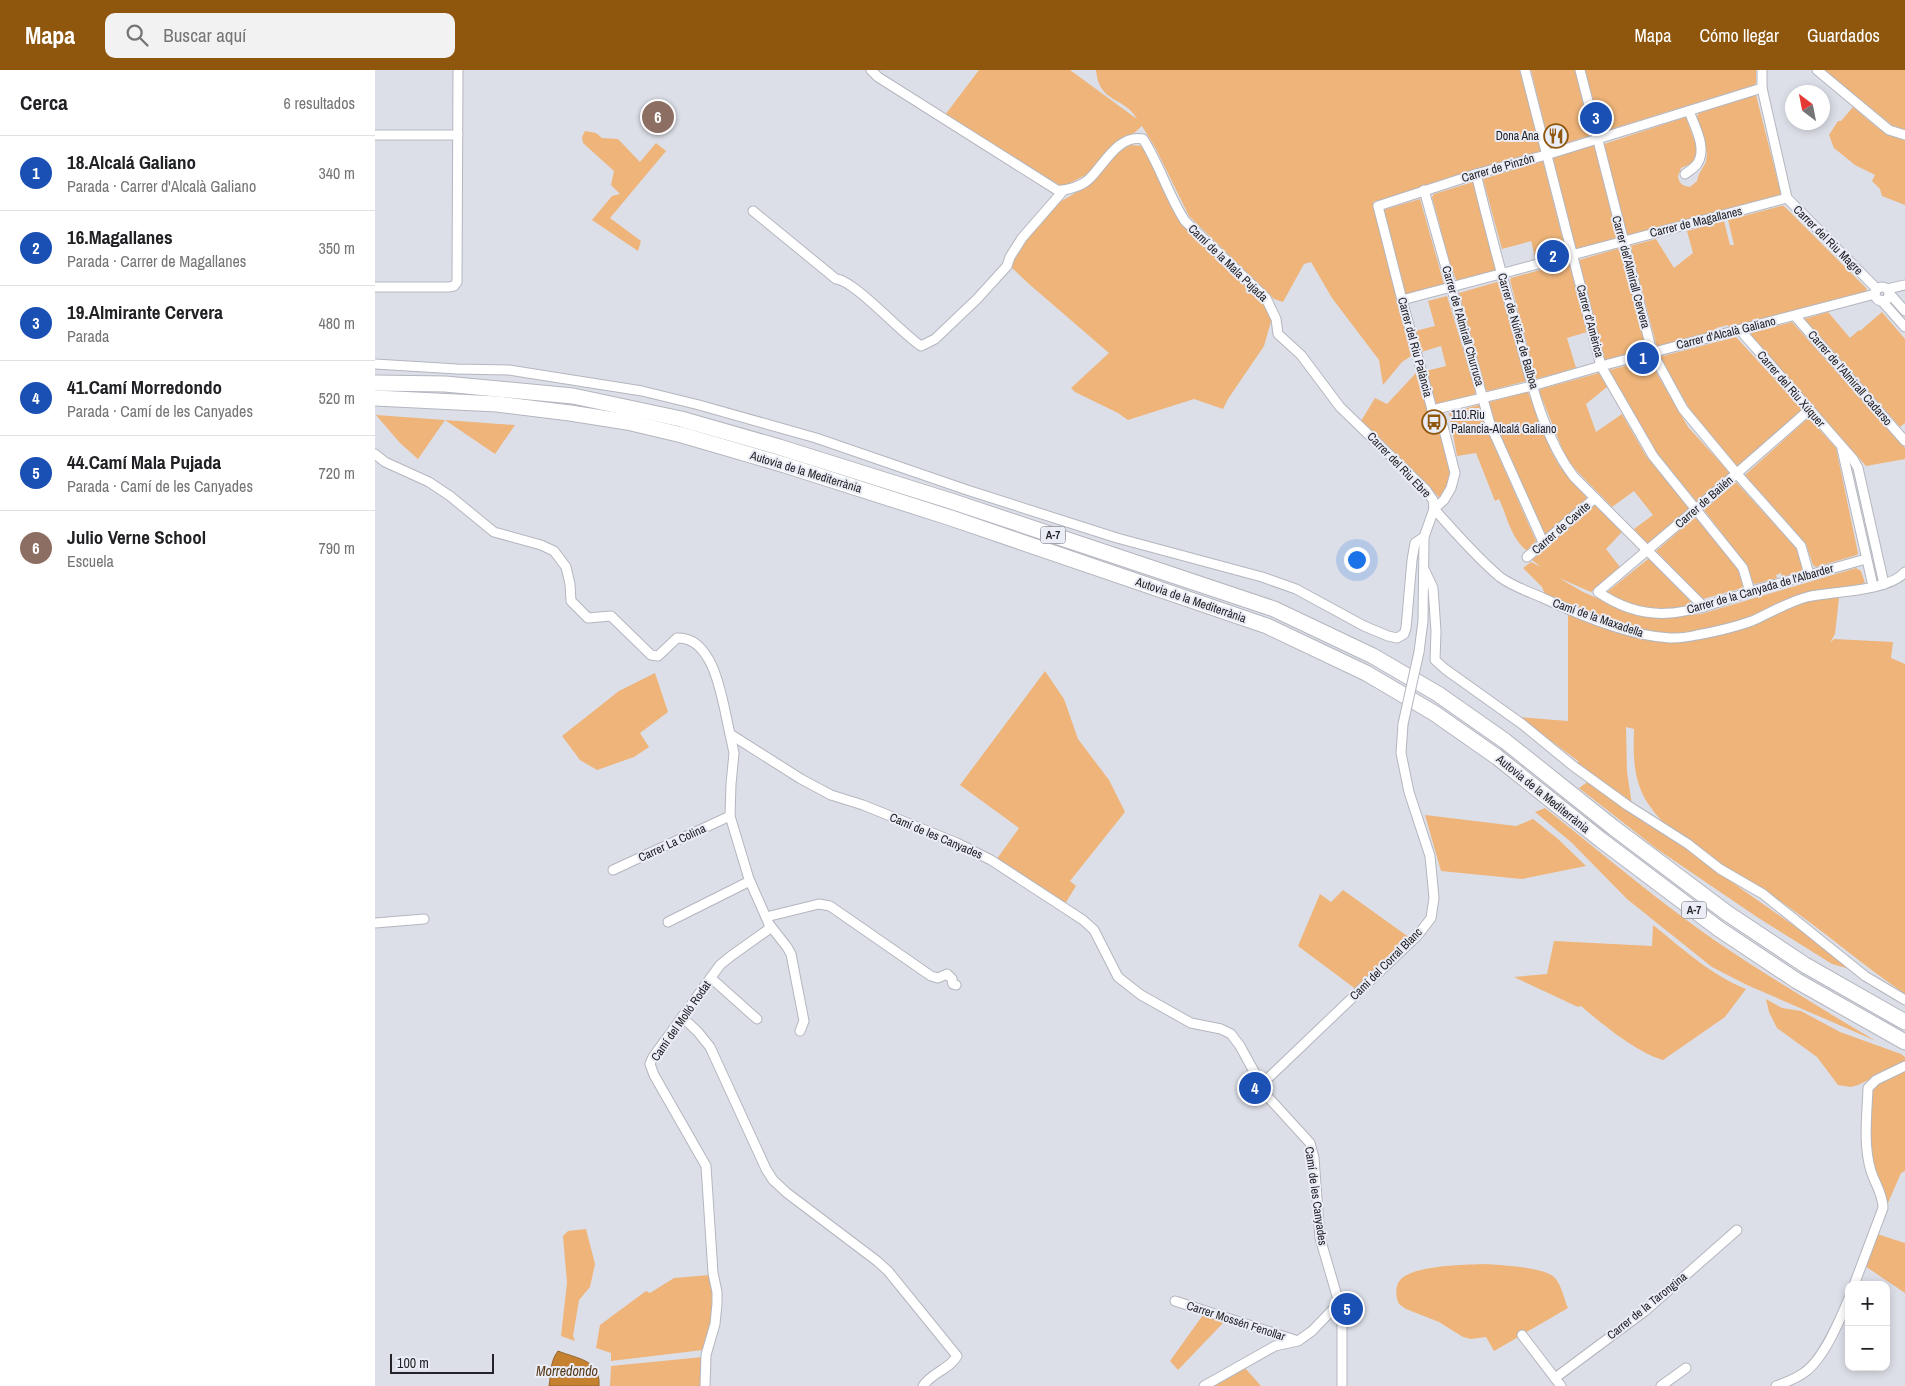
<!DOCTYPE html>
<html lang="es">
<head>
<meta charset="utf-8">
<style>
	:root { --surface:#fff; --page:#f2f2f2; --text:#202124; --muted:#757577; --line:#e0e0e0; --accent:#8e570d }
	body { margin:0; font-family:"Archivo Narrow",sans-serif; background:var(--page); color:var(--text) }
	.controls { position:absolute; right:15px; bottom:15px; display:grid; overflow:hidden; border-radius:10px; box-shadow:0 2px 8px #0003 }
	.controls button { width:45px; height:45px; display:grid; place-items:center; padding:0; border:0; border-bottom:1px solid var(--line); background:var(--surface); color:var(--text); font:25px sans-serif }
	.compass { position:absolute; left:1410px; top:15px; width:45px; height:45px; border-radius:50%; background:var(--surface); box-shadow:0 2px 8px #0003; rotate:328deg }
	.scale { position:absolute; left:15px; bottom:12px; width:104px; box-sizing:border-box; padding-left:5px; border:2px solid #232327; border-top:0; font-size:14px; line-height:18px; white-space:nowrap; color:#232327; -webkit-text-stroke:4px #eaecf6; paint-order:stroke }
	.you { position:absolute; left:981px; top:489px; width:18px; height:18px; margin:-12px; border:4px solid #fff; border-radius:50%; background:#1a73e8; box-shadow:0 0 0 8px #1a73e833 }
	.badge { display:grid; place-items:center; width:32px; height:32px; border-radius:50%; background:var(--accent); color:#fff; font-size:16px; font-weight:700 }
	.pin { position:absolute; translate:-50% -50%; border:2px solid #fff; box-shadow:0 1px 5px #0006 }
	.list { margin:0; padding:0; list-style:none }
	h2 { display:flex; justify-content:space-between; align-items:center; height:65px; margin:0; padding:0 20px; font-size:21px }
	h2 small { font-size:16px; font-weight:400; color:var(--muted) }
	.list li { display:grid; grid-template-columns:32px 1fr auto; gap:15px; align-items:center; box-sizing:border-box; height:75px; padding:0 20px; border-top:1px solid var(--line) }
	.list b { display:block; font-size:19px; white-space:nowrap }
	.list p { margin:0; font-size:16px; white-space:nowrap; color:var(--muted) }
	.list em { font-size:16px; font-style:normal; color:var(--muted) }
	.icon { flex:none; width:28px; height:28px; fill:none; stroke:currentColor; stroke-width:2; stroke-linecap:round; stroke-linejoin:round }
	.map { position:relative; flex:none; width:1530px; height:1316px; overflow:hidden }
	header { display:flex; align-items:center; gap:30px; box-sizing:border-box; height:70px; padding:0 25px; background:var(--accent); color:#fff }
	header strong { font-size:24px }
	nav { display:flex; gap:28px; margin-inline-start:auto; font-size:18px }
	.search { width:350px; height:45px; background:var(--page); display:flex; align-items:center; gap:12px; box-sizing:border-box; padding:0 18px; border-radius:10px; color:var(--muted); font-size:19px }
	main { display:flex }
	aside { flex:1; background:var(--surface) }
	.map>svg:first-child { display:block }
</style>
</head>
<body>
<header>
<strong>Mapa</strong>
<div class="search"><svg class="icon" aria-label="search" viewBox="0 0 24 24"><circle cx="10" cy="10" r="6"/><path d="M15 15l6 6"/></svg>Buscar aquí</div>
<nav><a>Mapa</a><a>Cómo llegar</a><a>Guardados</a></nav>
</header>
<main>
<aside>
<h2>Cerca<small>6 resultados</small></h2>
<ul class="list">
<li><span class="badge" style="background:#1a4fb4">1</span><div><b>18.Alcalá Galiano</b><p>Parada · Carrer d'Alcalà Galiano</p></div><em>340 m</em></li>
<li><span class="badge" style="background:#1a4fb4">2</span><div><b>16.Magallanes</b><p>Parada · Carrer de Magallanes</p></div><em>350 m</em></li>
<li><span class="badge" style="background:#1a4fb4">3</span><div><b>19.Almirante Cervera</b><p>Parada</p></div><em>480 m</em></li>
<li><span class="badge" style="background:#1a4fb4">4</span><div><b>41.Camí Morredondo</b><p>Parada · Camí de les Canyades</p></div><em>520 m</em></li>
<li><span class="badge" style="background:#1a4fb4">5</span><div><b>44.Camí Mala Pujada</b><p>Parada · Camí de les Canyades</p></div><em>720 m</em></li>
<li><span class="badge" style="background:#8d6e63">6</span><div><b>Julio Verne School</b><p>Escuela</p></div><em>790 m</em></li>
</ul>
</aside>
<div class="map">
<svg width="1530" height="1316" viewBox="0 0 1530 1316">
	<rect width="100%" height="100%" fill="#dddfe8"/>
	<!-- green -->
	<g fill="#eeb479">
		<path d="M604 0H695L762 49C749 26 724 34 721 0H1145L1166 81 998 132 1036 286 1027 292 1008 315 1004 290 957 228 936 192 929 194 908 232 899 229 814 146 781 79 767 56 714 103 686 118 570 45Z"/>
		<path d="M1156 0H1200L1212 50 1209 51 1214 66 1175 78Z"/>
		<path d="M1210 0H1381V13L1379 15 1230 61 1229 57 1225 59Z"/>
		<path d="M1449 0H1530V60L1518 56Z"/>
		<path d="M1381 25 1406 124 1404 126 1253 166 1240 125 1229 74 1311 47 1322 78 1320 92 1306 98 1303 106C1304 114 1308 116 1315 117L1322 111 1324 104 1331 92 1332 84 1322 46 1324 43Z"/>
		<path d="M1478 37C1494 50 1508 66 1530 70V135L1507 126 1505 119 1497 111 1500 105 1480 95 1459 78 1454 65 1463 51H1466Z"/>
		<path d="M210 61 221 63 227 68 243 69 265 92 281 73 291 81 235 148 266 171 263 181 217 150 237 126 245 124 236 115 239 101 208 73 207 67Z"/>
		<path d="M756 75 768 76 809 156 893 234 897 248 889 276 853 329 848 339 819 329 753 350 743 343 700 322 696 318 734 283 654 214 634 195 659 155 683 133 709 118 743 82Z"/>
		<path d="M1219 75 1243 169 1201 180 1178 88Z"/>
		<path d="M1168 91 1191 182 1161 191 1156 171 1127 179 1108 109Z"/>
		<path d="M1098 112 1121 200 1082 212 1076 196 1072 198 1065 156 1057 127 1059 124Z"/>
		<path d="M1045 129 1069 214 1030 226 1008 140Z"/>
		<path d="M1406 136H1409L1492 219 1490 222 1354 258 1353 255 1341 258 1342 261 1282 277 1255 176 1281 169 1299 198 1318 183 1312 161 1349 151 1355 175H1359L1353 150Z"/>
		<path d="M1245 178 1272 280 1230 291 1204 190Z"/>
		<path d="M1194 192 1212 262 1192 268 1201 298 1161 309 1135 210 1136 208Z"/>
		<path d="M1122 212 1125 214 1151 311 1113 321 1111 320 1084 223Z"/>
		<path d="M1072 226 1101 322 1099 325 1063 334 1061 333 1051 301 1071 296 1066 276 1046 282 1040 261 1060 256 1053 231Z"/>
		<path d="M1453 242 1475 268 1484 260 1485 261 1507 242 1530 269V353L1525 357 1429 249Z"/>
		<path d="M1417 252 1530 378V389L1491 396 1375 265 1376 263Z"/>
		<path d="M1361 267 1426 338V341L1362 397 1320 348 1284 287Z"/>
		<path d="M1274 290 1313 357 1355 403 1322 432 1281 382 1234 300Z"/>
		<path d="M1041 303 1054 344 1068 369 1075 404V413L1067 427H1064L986 351 1000 328 1012 334Z"/>
		<path d="M1224 303 1232 317 1211 334 1221 362 1247 344 1271 386 1313 437V440L1274 473H1271L1259 459 1278 445 1259 421 1237 437 1199 398 1191 388 1164 321 1166 319Z"/>
		<path d="M1153 322 1176 381 1185 397 1212 428 1170 465 1120 353 1114 332Z"/>
		<path d="M1103 335 1105 336 1117 371 1161 471 1152 481C1135 467 1133 448 1124 429L1120 431 1101 383 1082 386 1074 343Z"/>
		<path d="M1 345 140 355 120 384 70 350 43 389 25 373Z"/>
		<path d="M1432 349H1435L1461 378 1483 483 1482 485 1441 497 1438 495 1431 474 1370 405Z"/>
		<path d="M1361 412 1422 479 1428 501 1407 507 1406 503 1401 505 1402 508 1380 514 1378 513 1372 496 1329 440Z"/>
		<path d="M1220 435 1247 462 1231 479 1245 497 1216 522 1184 508 1208 522 1249 540 1293 547 1326 544 1481 498 1486 501 1490 513C1462 521 1433 524 1405 532 1395 535 1388 543 1378 546 1351 554 1321 564 1292 563 1252 562 1206 541 1170 524L1167 517 1148 498 1156 492 1166 497 1157 490Z"/>
		<path d="M1319 448 1322 449 1362 498 1368 515 1367 518 1328 529 1282 482 1281 481Z"/>
		<path d="M1273 489H1274L1319 535 1299 541 1254 536 1231 523Z"/>
		<path d="M1442 528H1464L1460 564 1455 573 1459 569 1518 572 1516 588 1530 594V924C1487 895 1448 860 1405 831 1364 803 1301 776 1274 735 1258 712 1258 686 1259 659L1251 657 1252 702 1257 735 1203 694V691L1144 647 1193 651V544L1210 551 1302 570Z"/>
		<path d="M670 601 689 629 703 669 734 710 750 742 695 811 701 816 690 834 621 790 644 758 585 715Z"/>
		<path d="M280 603 293 642 265 663 274 677 259 687 222 700 205 690 187 666 244 621Z"/>
		<path d="M1217 709 1368 820 1485 902 1457 894 1382 847 1282 779 1204 718Z"/>
		<path d="M1170 738C1228 784 1284 832 1345 874 1396 908 1448 940 1501 971L1372 915 1337 897 1252 829 1197 773 1160 742Z"/>
		<path d="M1050 745 1141 756 1158 749 1183 769 1211 796 1147 809 1066 801Z"/>
		<path d="M968 820 1035 868 982 920 923 876 945 824 956 832Z"/>
		<path d="M1278 855C1308 879 1336 905 1371 919L1350 947 1288 990C1261 982 1227 954 1206 936L1203 937 1139 907 1172 904 1179 871 1277 876Z"/>
		<path d="M1391 929 1407 938 1426 941 1465 962 1526 984 1530 987V992L1483 1015 1476 1017 1463 1015 1442 987 1402 958 1394 942Z"/>
		<path d="M1530 1001V1101L1526 1103 1513 1133 1497 1090 1494 1068 1496 1020 1503 1013Z"/>
		<path d="M211 1159 220 1194 215 1217 204 1230 198 1266 200 1271 186 1266 192 1213 188 1166 193 1161Z"/>
		<path d="M1502 1164 1530 1173V1223L1490 1196Z"/>
		<path d="M1110 1194C1125 1195 1171 1197 1180 1208 1187 1216 1189 1229 1193 1238L1119 1281 1111 1267 1096 1269 1088 1267 1064 1252 1031 1239 1024 1234C1020 1226 1020 1214 1027 1208 1043 1195 1089 1195 1110 1194Z"/>
		<path d="M335 1205C342 1231 335 1255 328 1280L236 1291V1283L221 1278 225 1255 271 1221 275 1223 299 1208Z"/>
		<path d="M828 1245 849 1252 803 1300 795 1291Z"/>
		<path d="M328 1287 327 1316H235L236 1296Z"/>
		<path d="M870 1298 886 1316H836Z"/>
	</g>
	<!-- water -->
	<path fill="#c68130" stroke="#95652d" d="M183 1281C203 1289 226 1290 224 1316H174C176 1304 175 1291 183 1281Z"/>
	<g fill="none" stroke-linecap="round" stroke-linejoin="round">
		<!-- street casing -->
		<g stroke="#b4b6bf" stroke-width="11">
			<g id="street">
				<path d="M496 0 503 7 682 120C691 121 707 116 714 109 729 95 743 64 768 69 785 95 793 125 810 151L891 228 901 249 903 264 926 285 965 337 1051 420 1058 430 1059 439"/>
				<path d="M1150 0 1226 296 1278 386 1368 498 1375 522"/>
				<path d="M1205 0 1277 282 1308 339 1362 404 1426 476 1434 504"/>
				<path d="M1387 0V18L1412 128 1502 219"/>
				<path d="M1442 0 1514 60 1530 65"/>
				<path d="M0 65H83"/>
				<path d="M1101 104C1114 157 1128 210 1143 263 1156 311 1168 367 1199 407L1329 537"/>
				<path d="M1310 104C1314 101 1319 98 1322 94 1333 79 1319 55 1314 41"/>
				<path d="M1049 120 1115 354 1168 472"/>
				<path d="M378 141 461 209C479 210 527 264 546 276L560 269 602 229 632 196 635 187 647 168 688 121"/>
				<path d="M0 217H74L79 216 82 212 83 0"/>
				<circle cx="1507" cy="224" r="7"/>
				<path d="M1512 219 1530 215"/>
				<path d="M1514 223 1530 241"/>
				<path d="M1027 230 1412 128"/>
				<path d="M1506 230 1530 257"/>
				<path d="M1420 246 1530 371"/>
				<path d="M1365 260 1478 389 1483 398 1509 514"/>
				<path d="M0 294 82 299 134 300 267 321 324 335 441 368 592 420 742 468 887 507 921 519 989 556 1013 566 1022 568 1029 564 1031 558 1037 490 1040 473 1049 467"/>
				<path d="M1057 340 1157 316 1226 296 1500 224"/>
				<path d="M1434 340 1321 439 1223 522C1281 562 1324 537 1384 519 1419 509 1455 499 1491 489"/>
				<path d="M1467 379 1498 516"/>
				<path d="M0 384 10 392 54 412 75 426 119 462 166 475 179 481 191 497 195 514 196 531 213 548 236 546 276 585 283 586 302 568C341 566 348 636 355 664L426 709 456 725 488 735 582 773 616 790 708 850 719 860 743 907 766 925 816 953 846 959 856 964 865 976 893 1027 935 1073 939 1088 945 1168 967 1243V1316"/>
				<path d="M1059 439C1080 462 1101 487 1125 507 1137 516 1152 521 1166 527 1202 544 1255 566 1295 568 1304 568 1314 567 1322 565 1339 562 1360 557 1377 551 1395 543 1413 532 1432 527 1457 521 1513 522 1530 502"/>
				<path d="M1152 487 1220 428"/>
				<path d="M1050 501 1058 518 1061 561 1060 590 1070 599 1147 654 1197 695 1252 735 1313 774 1345 799 1388 824 1490 906 1530 930"/>
				<path d="M1044 582 1048 551 1049 467 1059 439 1069 430 1076 418 1080 403 1068 356 1057 340 1055 332 1027 230 1003 136 1101 104 1171 85 1387 18"/>
				<path d="M238 800 355 746"/>
				<path d="M391 847 444 834 455 836 556 906 563 908 572 904 577 909 578 914 581 915"/>
				<path d="M293 852 375 811"/>
				<path d="M0 853 49 849"/>
				<path d="M394 854 412 877 416 884 429 951 425 961"/>
				<path d="M336 908 382 949"/>
				<path d="M307 947 323 962 335 977 391 1099 398 1110 412 1123 502 1191 513 1201 582 1286C575 1299 556 1303 548 1316"/>
				<path d="M887 1014 1043 865 1056 848 1059 828 1055 786 1034 722 1026 683 1028 654"/>
				<path d="M1479 1215 1508 1138C1508 1124 1500 1114 1496 1101 1488 1075 1492 1045 1493 1018L1501 1010 1530 996"/>
				<path d="M800 1231 920 1270"/>
				<path d="M1147 1265 1186 1316"/>
				<path d="M1180 1308 1270 1241 1362 1160"/>
				<path d="M330 1316 331 1285 340 1254 342 1234V1222L338 1203 331 1096 279 1005 275 994 278 987 345 895 356 886 394 859V854L374 809 355 746 356 714 359 683 355 664"/>
				<path d="M829 1316 900 1276 923 1271 937 1261 963 1234"/>
				<path d="M1286 1316 1311 1298"/>
				<path d="M1401 1316C1411 1312 1421 1309 1430 1302 1449 1288 1465 1250 1474 1228"/>
			</g>
		</g>
		<!-- highway casing -->
		<g stroke="#b4b6bf" stroke-width="17">
			<g id="highway">
				<path d="M0 313 70 314 198 326 306 349 404 377 579 432 899 539 998 586 1063 624 1130 671 1239 758 1352 843 1430 895 1530 952"/>
				<path d="M0 328 122 334 195 343 252 352 307 365 410 395 576 448 892 556 991 603 1059 643 1122 687 1226 770 1344 859 1422 911 1530 972"/>
			</g>
		</g>
		<!-- street -->
		<use href="#street" stroke="#fff" stroke-width="9"/>
		<!-- highway -->
		<use href="#highway" stroke="#fff" stroke-width="15"/>
		<!-- street-bridge casing -->
		<g stroke="#b4b6bf" stroke-width="11" stroke-linecap="butt">
			<path id="street-bridge" d="M1028 654 1044 582"/>
		</g>
		<!-- street-bridge -->
		<use href="#street-bridge" stroke="#fff" stroke-width="9"/>
	</g>
	<!-- icons -->
	<defs>
		<g id="restaurant-ring" transform="scale(1.25)"><circle r="9.5" fill="#eaecf6" stroke="#8e570d" stroke-width="1.5"/><path d="M-5-6h1v4h1v-4h1v4h1v-4h1v5L-1.5 .5V6h-2V.5L-5-1ZM5-6V6H3V1.5H1.5Q1.5-4 5-6Z" fill="#8e570d"/></g>
		<g id="bus-ring" transform="scale(1.25)"><circle r="9.5" fill="#eaecf6" stroke="#8e570d" stroke-width="1.5"/><path d="M-5-6H5V4H4V6H2V4H-2V6H-4V4H-5ZM-3.5-4V0h7V-4ZM-3.5 1.2v1.5H-2V1.2ZM2 1.2v1.5H3.5V1.2Z" fill="#8e570d"/></g>
	</defs>
	<g fill-rule="evenodd">
		<use href="#restaurant-ring" x="1181" y="66"/>
		<use href="#bus-ring" x="1059" y="352"/>
	</g>
	<g text-anchor="middle" dominant-baseline="central" stroke-width="4" stroke-linejoin="round" paint-order="stroke">
		<!-- shield labels -->
		<g fill="#eaecf6" stroke="#5f5f65" stroke-width="1">
			<rect x="665.5" y="456.5" width="25" height="17" rx="4"/>
			<rect x="1306.5" y="831.5" width="25" height="17" rx="4"/>
		</g>
		<g font-size="11" font-weight="bold" fill="#232327">
			<text x="678" y="465">A-7</text>
			<text x="1319" y="840">A-7</text>
		</g>
		<!-- poi labels -->
		<g font-size="12" fill="#232327" stroke="#eaecf6" text-anchor="end">
			<text x="1164" y="66">Dona Ana</text>
			<text x="1076" y="345" text-anchor="start">110.Riu<tspan x="1076" dy="14">Palancia-Alcalá Galiano</tspan></text>
		</g>
		<!-- street labels -->
		<g font-size="12" fill="#232327" stroke="#eaecf6">
			<text transform="translate(1123 98) rotate(-16)">Carrer de Pinzón</text>
			<text transform="translate(1321 152) rotate(-14)">Carrer de Magallanes</text>
			<text transform="translate(1453 170) rotate(45)">Carrer del Riu Magre</text>
			<text transform="translate(853 193) rotate(44)">Camí de la Mala Pujada</text>
			<text transform="translate(1256 202) rotate(75)">Carrer del'Almirall Cervera</text>
			<text transform="translate(1215 251) rotate(75)">Carrer d'Amèrica</text>
			<text transform="translate(1088 256) rotate(74)">Carrer de l'Almirall Churruca</text>
			<text transform="translate(1143 261) rotate(74)">Carrer de Núñez de Balboa</text>
			<text transform="translate(1351 263) rotate(-14)">Carrer d'Alcalà Galiano</text>
			<text transform="translate(1040 277) rotate(75)">Carrer del Riu Palància</text>
			<text transform="translate(1475 308) rotate(49)">Carrer de l'Almirall Cadarso</text>
			<text transform="translate(1416 319) rotate(49)">Carrer del Riu Xúquer</text>
			<text transform="translate(1024 395) rotate(46)">Carrer del Riu Ebre</text>
			<text transform="translate(431 402) rotate(17)">Autovia de la Mediterrània</text>
			<text transform="translate(1329 432) rotate(-41)">Carrer de Bailén</text>
			<text transform="translate(1186 458) rotate(-41)">Carrer de Cavite</text>
			<text transform="translate(1385 519) rotate(-16)">Carrer de la Canyada de l'Albarder</text>
			<text transform="translate(816 530) rotate(19)">Autovia de la Mediterrània</text>
			<text transform="translate(1223 548) rotate(19)">Camí de la Maxadella</text>
			<text transform="translate(1168 724) rotate(39)">Autovia de la Mediterrània</text>
			<text transform="translate(561 766) rotate(23)">Camí de les Canyades</text>
			<text transform="translate(297 773) rotate(-25)">Carrer La Colina</text>
			<text transform="translate(1011 894) rotate(-45)">Camí del Corral Blanc</text>
			<text transform="translate(306 951) rotate(-55)">Camí del Molló Rodat</text>
			<text transform="translate(941 1126) rotate(82)">Camí de les Canyades</text>
			<text transform="translate(1272 1236) rotate(-39)">Carrer de la Tarongina</text>
			<text transform="translate(861 1251) rotate(18)">Carrer Mossén Fenollar</text>
		</g>
		<!-- water labels -->
		<g font-size="14" font-style="italic" fill="#563919" stroke="#eaecf6">
			<text x="192" y="1301">Morredondo</text>
		</g>
	</g>
</svg>
<div class="controls">
<button>+</button>
<button>−</button>
</div>
<svg class="compass" viewBox="-18 -18 36 36"><path d="M0-13l5 13h-10z" fill="#e53935"/><path d="M0 13l5-13h-10z" fill="#757577"/></svg>
<div class="scale">100 m</div>
<div class="you"></div>
<div class="pin badge" style="left:1268px;top:288px;background:#1a4fb4">1</div>
<div class="pin badge" style="left:1178px;top:186px;background:#1a4fb4">2</div>
<div class="pin badge" style="left:1221px;top:48px;background:#1a4fb4">3</div>
<div class="pin badge" style="left:880px;top:1018px;background:#1a4fb4">4</div>
<div class="pin badge" style="left:972px;top:1239px;background:#1a4fb4">5</div>
<div class="pin badge" style="left:283px;top:47px;background:#8d6e63">6</div>
</div>
</main>
</body>
</html>
